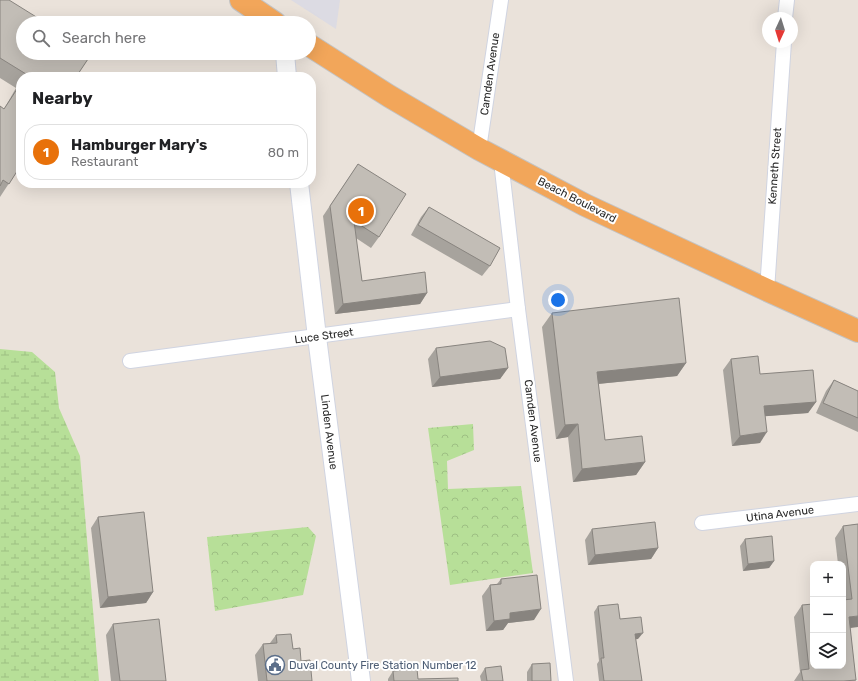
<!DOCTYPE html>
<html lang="en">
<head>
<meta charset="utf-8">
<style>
	:root { --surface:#fff; --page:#f6f6f6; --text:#202124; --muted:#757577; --line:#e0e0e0; --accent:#111827 }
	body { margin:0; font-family:Rubik,sans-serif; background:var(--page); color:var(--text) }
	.controls { position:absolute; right:12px; bottom:12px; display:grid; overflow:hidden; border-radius:8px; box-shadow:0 4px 16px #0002 }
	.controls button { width:36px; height:36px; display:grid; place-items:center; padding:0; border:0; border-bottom:1px solid var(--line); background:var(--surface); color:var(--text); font:20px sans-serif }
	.compass { position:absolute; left:762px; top:12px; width:36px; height:36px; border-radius:50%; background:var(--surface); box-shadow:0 4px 16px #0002; rotate:184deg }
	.you { position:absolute; left:558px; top:300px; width:14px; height:14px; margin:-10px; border:3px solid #fff; border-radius:50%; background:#1a73e8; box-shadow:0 0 0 6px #1a73e833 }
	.badge { display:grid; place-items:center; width:26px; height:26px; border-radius:50%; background:var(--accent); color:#fff; font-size:13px; font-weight:700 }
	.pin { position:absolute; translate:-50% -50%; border:2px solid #fff; box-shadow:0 1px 4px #0006 }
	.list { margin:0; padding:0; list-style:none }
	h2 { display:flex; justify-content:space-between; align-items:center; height:52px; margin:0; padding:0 16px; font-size:17px }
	h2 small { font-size:13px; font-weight:400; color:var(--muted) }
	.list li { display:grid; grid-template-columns:26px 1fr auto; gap:12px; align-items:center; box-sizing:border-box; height:56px; margin:0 8px 8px; padding:0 8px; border:1px solid var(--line); border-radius:16px }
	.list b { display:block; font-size:15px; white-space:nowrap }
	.list p { margin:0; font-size:13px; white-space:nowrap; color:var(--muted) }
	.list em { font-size:13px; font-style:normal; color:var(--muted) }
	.icon { flex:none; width:22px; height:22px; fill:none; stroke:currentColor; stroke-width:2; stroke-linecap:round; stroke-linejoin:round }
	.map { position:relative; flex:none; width:858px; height:681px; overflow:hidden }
	.search { position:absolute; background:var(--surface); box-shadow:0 4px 16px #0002; left:16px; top:16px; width:300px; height:44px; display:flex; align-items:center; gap:10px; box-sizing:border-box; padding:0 14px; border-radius:22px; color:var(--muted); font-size:15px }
	.panel { position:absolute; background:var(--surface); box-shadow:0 4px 16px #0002; left:16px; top:72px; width:300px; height:116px; border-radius:16px }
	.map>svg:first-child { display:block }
</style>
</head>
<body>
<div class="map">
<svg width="858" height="681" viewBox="0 0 858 681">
	<defs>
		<pattern id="forest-crowns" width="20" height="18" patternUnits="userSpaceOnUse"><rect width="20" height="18" fill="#b7df98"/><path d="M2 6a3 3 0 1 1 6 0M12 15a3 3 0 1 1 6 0" fill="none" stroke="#9dbf83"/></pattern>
		<pattern id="wetland-marsh" width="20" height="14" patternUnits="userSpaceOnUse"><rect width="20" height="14" fill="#b7df98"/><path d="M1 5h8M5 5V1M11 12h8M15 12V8" fill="none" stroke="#9dbf83"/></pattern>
	</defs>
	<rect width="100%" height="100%" fill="#eae2da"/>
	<!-- industrial -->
	<path fill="#dcdbe3" d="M291 0H340L336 29Z"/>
	<!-- forest -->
	<g fill="url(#forest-crowns)">
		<path d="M473 424 474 450 447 461 448 489 521 486 533 573 450 585 428 428Z"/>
		<path d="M308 527 316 536 303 595 215 611 207 537Z"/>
	</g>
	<!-- wetland -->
	<path fill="url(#wetland-marsh)" d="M0 349 32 352 55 372 59 408 80 456 99 681H0Z"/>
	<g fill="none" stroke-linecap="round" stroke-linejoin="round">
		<!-- minor casing -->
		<g stroke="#d0d4e1" stroke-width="16">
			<g id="minor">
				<path d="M785 18 787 0"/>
				<path d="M479 149 501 0"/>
				<path d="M501 161 518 309 566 681"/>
				<path d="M767 290 784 42"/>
				<path d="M130 361 518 309"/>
				<path d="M702 523 858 504"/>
			</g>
		</g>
		<!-- tertiary casing -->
		<g stroke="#d0d4e1" stroke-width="20">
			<g id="tertiary">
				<path d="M285 53 287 77"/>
				<path d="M299 183 317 337 361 681"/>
			</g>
		</g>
		<!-- trunk casing -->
		<g stroke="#c3c3c3" stroke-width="24">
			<g id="trunk">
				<path d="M241 0 275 23"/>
				<path d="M309 45 389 96 479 149 585 205 767 290 858 331"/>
			</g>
		</g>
		<!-- minor -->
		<use href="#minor" stroke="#fff" stroke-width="14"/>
		<!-- tertiary -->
		<use href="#tertiary" stroke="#fff" stroke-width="18"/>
		<!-- trunk -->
		<use href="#trunk" stroke="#f2a65a" stroke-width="22"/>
	</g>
	<!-- wall -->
	<g fill="#a7a39d">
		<path d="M0 0 76 77H21V165L0 197V106L4 109 16 88 0 78Z"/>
		<path d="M358 164 379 237 371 248 356 238 362 281 427 293 420 304 335 314 323 216Z"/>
		<path d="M429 207 490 266 482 276 411 235 421 217Z"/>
		<path d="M552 313 686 363 677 376 598 384 605 440 645 462 636 475 573 482 568 437 556 439 542 327Z"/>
		<path d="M436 348 508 368 500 379 432 387 428 359Z"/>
		<path d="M731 359 760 374 816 402 808 413 765 416 760 443 732 446 723 370Z"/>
		<path d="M834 380 858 391V432L816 413 826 391Z"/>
		<path d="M98 517 153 592 146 603 100 608 91 528Z"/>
		<path d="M858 524 850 628 856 680 855 681H794L800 672 794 617 802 605 843 666V564H838L835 538 843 526Z"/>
		<path d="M592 529 658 548 651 559 588 565 585 540Z"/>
		<path d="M745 539 774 561 769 568 743 571 740 546Z"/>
		<path d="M501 579 534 620 508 623 503 630 486 631 482 596 490 585 497 584Z"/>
		<path d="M598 606 620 619 638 639H635L642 681H599L597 664 599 661 594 612Z"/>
		<path d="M113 624 166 681H111L106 635Z"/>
		<path d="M276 635 293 649 301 661 312 681H258L255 655 263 644 270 643Z"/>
		<path d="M532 664 551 681H527V672Z"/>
		<path d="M485 668 503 681H481L480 676Z"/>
		<path d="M393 671 418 679 458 681H388V679Z"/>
	</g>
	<!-- shaded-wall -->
	<g fill="#88847f">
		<path d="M427 293 420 304 335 314 343 304Z"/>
		<path d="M686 363 677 376 587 385 597 372Z"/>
		<path d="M508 368 500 379 432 387 440 377Z"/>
		<path d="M816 402 808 413 757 417 764 406Z"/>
		<path d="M578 424 568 437 556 439 565 425Z"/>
		<path d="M767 432 760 443 732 446 740 436Z"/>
		<path d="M645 462 636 475 573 482 582 469Z"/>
		<path d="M658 548 651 559 588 565 595 555Z"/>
		<path d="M774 561 769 568 743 571 748 564Z"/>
		<path d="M153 592 146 603 100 608 108 597Z"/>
		<path d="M541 609 534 620 508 623 503 630 486 631 494 621 510 613Z"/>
		<path d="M858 616V627L843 629 849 617Z"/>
		<path d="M643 633 638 639 630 640 635 634Z"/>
	</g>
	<!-- building -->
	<g fill="#c2bdb6" stroke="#88847f">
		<path d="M0 0H9L46 23H23V53H92L76 77H24L26 74 0 58Z"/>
		<path d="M21 83V165L9 184 3 180 0 186V106L4 109Z"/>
		<path d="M358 164 406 194 379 237 354 221 362 281 425 272 427 293 343 304 330 206Z"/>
		<path d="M429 207 500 248 490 266 418 225Z"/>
		<path d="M679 298 686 363 597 372 605 440 642 436 645 462 582 469 578 424 565 425 552 313Z"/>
		<path d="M490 341 505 348 508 368 440 377 436 348Z"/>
		<path d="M758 356 760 374 813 370 816 402 764 406 767 432 740 436 731 359Z"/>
		<path d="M834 380 858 391V418L823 403Z"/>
		<path d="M144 512 153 592 108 597 98 517Z"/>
		<path d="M655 522 658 548 595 555 592 529Z"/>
		<path d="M858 524V616L849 617 856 680 844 681H803L801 670 809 669 802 605 813 604V666H843V600L852 599 843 526Z"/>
		<path d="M772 536 774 561 748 564 745 539Z"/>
		<path d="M537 575 541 609 510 613V619L494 621 490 585 501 584V579Z"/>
		<path d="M618 604 620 619 641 617 643 633 635 634 642 681H604L601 658H604L598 606Z"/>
		<path d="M159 619 166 681H120L113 624Z"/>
		<path d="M291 634 293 649 300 648 301 661 310 660 312 681H267L263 644 277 643 276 635Z"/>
		<path d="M550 663 551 681H532V664Z"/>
		<path d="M501 666 503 681H487L485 668Z"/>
		<path d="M417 669 418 679 458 678V681H394L393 671Z"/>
	</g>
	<!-- icons -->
	<defs>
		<g id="civic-ring" transform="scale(1)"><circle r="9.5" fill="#fff" stroke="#5c6f8a" stroke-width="1.5"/><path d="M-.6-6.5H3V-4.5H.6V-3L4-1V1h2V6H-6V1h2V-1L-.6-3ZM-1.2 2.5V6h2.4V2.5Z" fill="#5c6f8a"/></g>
	</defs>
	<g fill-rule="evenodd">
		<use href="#civic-ring" x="275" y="665"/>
	</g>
	<g text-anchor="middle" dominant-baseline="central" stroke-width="4" stroke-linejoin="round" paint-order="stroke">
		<!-- street labels -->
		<g font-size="11" fill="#282828" stroke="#fff">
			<text transform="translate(490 74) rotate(-82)">Camden Avenue</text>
			<text transform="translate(775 166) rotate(-86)">Kenneth Street</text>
			<text transform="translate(577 200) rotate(27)">Beach Boulevard</text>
			<text transform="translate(324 336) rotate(-8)">Luce Street</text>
			<text transform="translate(533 421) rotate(83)">Camden Avenue</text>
			<text transform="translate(329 432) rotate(83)">Linden Avenue</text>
			<text transform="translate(780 514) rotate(-7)">Utina Avenue</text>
		</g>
		<!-- service labels -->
		<g font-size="11" fill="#4e5e75" stroke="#fff" text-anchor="start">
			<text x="289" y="665">Duval County Fire Station Number 12</text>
		</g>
	</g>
</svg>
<div class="controls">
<button>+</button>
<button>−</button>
<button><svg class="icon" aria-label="layers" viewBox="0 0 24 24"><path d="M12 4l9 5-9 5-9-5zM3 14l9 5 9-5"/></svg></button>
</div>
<svg class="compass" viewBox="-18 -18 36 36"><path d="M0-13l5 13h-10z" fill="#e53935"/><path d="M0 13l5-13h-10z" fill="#757577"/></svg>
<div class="you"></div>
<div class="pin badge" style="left:361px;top:211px;background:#e8710a">1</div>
<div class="search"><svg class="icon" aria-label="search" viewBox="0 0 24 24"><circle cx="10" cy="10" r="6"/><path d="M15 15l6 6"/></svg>Search here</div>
<section class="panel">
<h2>Nearby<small></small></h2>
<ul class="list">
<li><span class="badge" style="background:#e8710a">1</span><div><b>Hamburger Mary's</b><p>Restaurant</p></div><em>80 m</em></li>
</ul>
</section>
</div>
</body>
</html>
